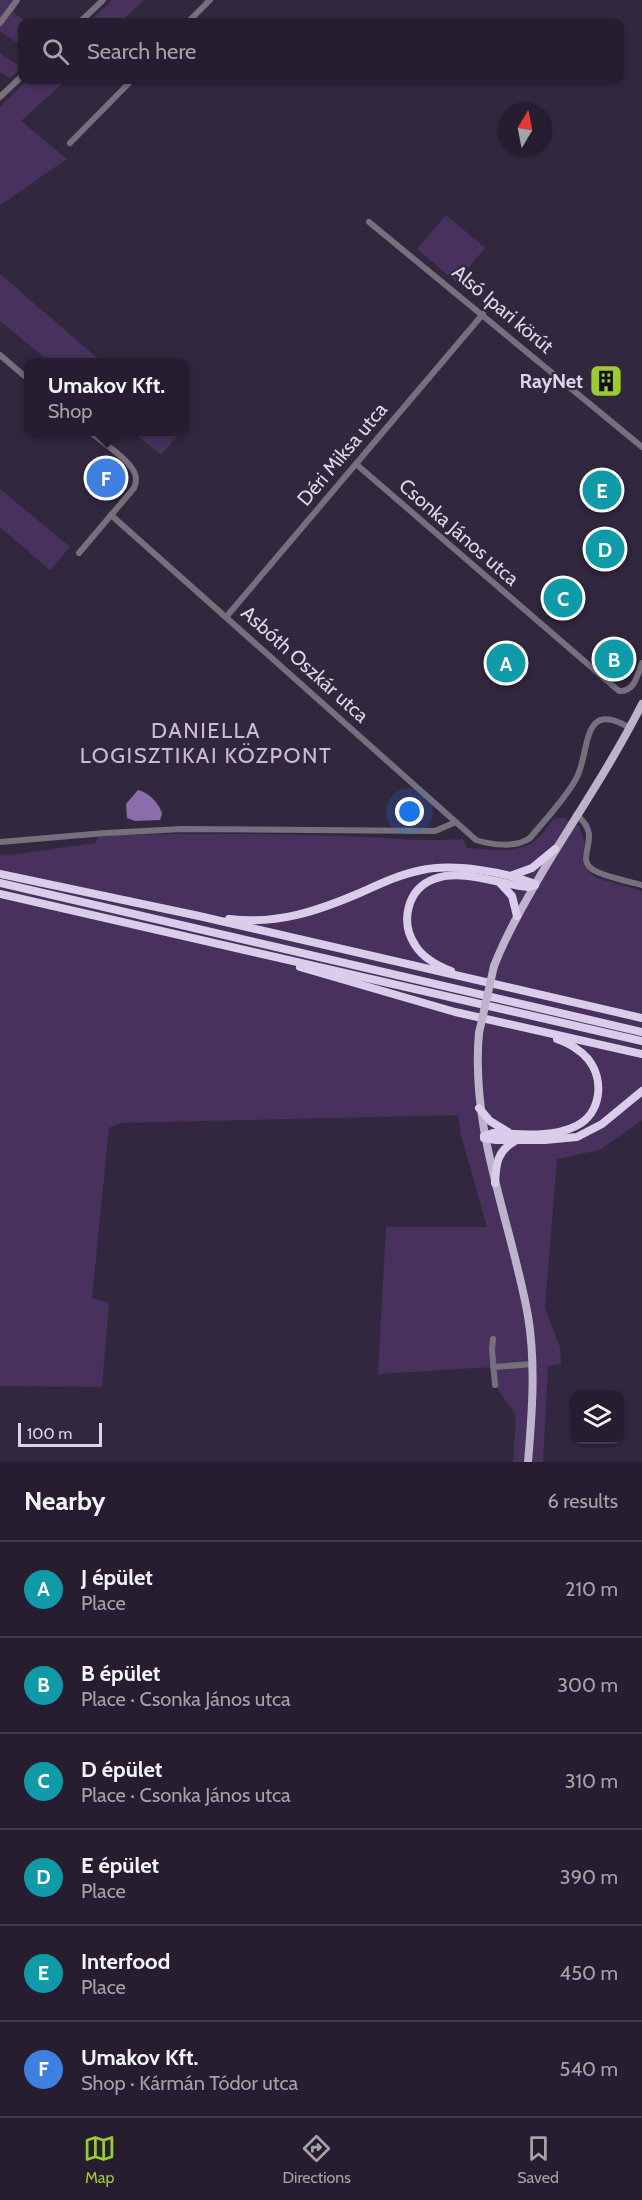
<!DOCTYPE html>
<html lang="en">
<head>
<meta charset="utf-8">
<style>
	:root { --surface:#261e2e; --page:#2e2736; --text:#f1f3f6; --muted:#a4a2aa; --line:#423c4a; --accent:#9dca30 }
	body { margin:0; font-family:Cabin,sans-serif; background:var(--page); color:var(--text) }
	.controls { position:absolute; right:18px; bottom:18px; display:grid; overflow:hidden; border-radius:12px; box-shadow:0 2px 4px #0004 }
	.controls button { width:54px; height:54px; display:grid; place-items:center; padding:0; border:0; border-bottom:2px solid var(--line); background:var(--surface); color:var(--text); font:30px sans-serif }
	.compass { position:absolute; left:498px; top:102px; width:54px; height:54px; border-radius:50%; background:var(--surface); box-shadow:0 2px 4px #0004; rotate:10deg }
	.scale { position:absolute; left:18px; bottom:15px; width:84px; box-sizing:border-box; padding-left:6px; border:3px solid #dbd6e3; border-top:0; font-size:16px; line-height:21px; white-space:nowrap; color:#dbd6e3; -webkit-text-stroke:4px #32283e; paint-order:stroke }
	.you { position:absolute; left:410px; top:812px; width:21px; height:21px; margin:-15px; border:4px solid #fff; border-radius:50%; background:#1a73e8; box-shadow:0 0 0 9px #1a73e833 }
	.badge { display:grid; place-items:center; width:39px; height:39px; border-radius:50%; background:var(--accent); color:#fff; font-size:20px; font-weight:700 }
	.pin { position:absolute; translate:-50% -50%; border:3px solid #fff; box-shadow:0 2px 6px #0006 }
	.popup { position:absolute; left:24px; top:358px; width:165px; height:78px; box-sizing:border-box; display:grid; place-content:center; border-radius:12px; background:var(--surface); filter:drop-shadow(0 2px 4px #0005); font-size:20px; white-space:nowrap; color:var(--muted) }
	.popup b { font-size:22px; color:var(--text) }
	.popup::after { content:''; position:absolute; left:50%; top:100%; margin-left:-12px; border:12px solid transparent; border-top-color:var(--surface) }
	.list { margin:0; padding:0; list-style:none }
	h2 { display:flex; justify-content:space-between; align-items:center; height:78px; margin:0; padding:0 24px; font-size:26px }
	h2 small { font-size:20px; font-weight:400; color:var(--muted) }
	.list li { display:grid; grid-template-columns:39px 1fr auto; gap:18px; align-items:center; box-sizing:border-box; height:96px; padding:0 24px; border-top:2px solid var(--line) }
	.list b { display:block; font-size:22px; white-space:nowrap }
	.list p { margin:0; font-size:20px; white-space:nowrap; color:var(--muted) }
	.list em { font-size:20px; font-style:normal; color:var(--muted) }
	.icon { flex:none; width:33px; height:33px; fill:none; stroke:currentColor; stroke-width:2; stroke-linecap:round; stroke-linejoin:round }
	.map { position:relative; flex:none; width:642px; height:1462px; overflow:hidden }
	.search { position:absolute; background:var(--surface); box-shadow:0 2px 4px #0004; left:18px; right:18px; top:18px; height:66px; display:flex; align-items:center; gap:15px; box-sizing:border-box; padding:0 21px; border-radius:12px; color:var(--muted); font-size:22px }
	.sheet { height:654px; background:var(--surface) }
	nav { display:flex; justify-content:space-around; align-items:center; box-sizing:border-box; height:84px; border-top:2px solid var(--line); background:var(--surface); font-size:16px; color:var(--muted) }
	nav a { display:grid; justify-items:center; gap:3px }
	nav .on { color:var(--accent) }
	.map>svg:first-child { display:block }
</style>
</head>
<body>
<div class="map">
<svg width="642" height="1462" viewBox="0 0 642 1462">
	<rect width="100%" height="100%" fill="#32283e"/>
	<!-- green -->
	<g fill="#46325c">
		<path d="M0 0H15L19 3 13 13 28 22H22V46L0 31Z"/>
		<path d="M112 0H144L120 22H89Z"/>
		<path d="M0 53 22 68 10 78 0 72Z"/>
		<path d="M27 80H66L21 121 67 159 0 205V107Z"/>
		<path d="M446 215 485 248 456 282 417 249Z"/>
		<path d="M0 274 102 362H50L0 321Z"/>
		<path d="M133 432H181L161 455Z"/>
		<path d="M0 489 70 547 50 570 0 527Z"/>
		<path d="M563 818 579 826 585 843 582 856 588 871 597 878 642 891V1120L600 1150 557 1159 545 1308 560 1347 561 1364 548 1366 543 1462H513L516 1418 513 1411 495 1385 493 1367 378 1374 386 1227H487L461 1135 458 1115 120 1123 109 1128 92 1298 109 1303 102 1387 0 1386V854L8 855 96 843 98 835C179 833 259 834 340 836 381 837 422 842 463 839L467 848C486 849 513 854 530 844 540 839 547 828 553 819Z"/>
	</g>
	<!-- water -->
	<path fill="#8b6dac" d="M138 790C148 792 160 804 162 814L160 820 135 821 127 818 126 804Z"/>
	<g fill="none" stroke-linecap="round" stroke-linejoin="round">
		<!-- minor -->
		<g stroke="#75707c" stroke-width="6">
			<path d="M80 22 103 0"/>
			<path d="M188 22 210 0"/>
			<path d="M0 23 17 0"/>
			<path d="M0 97 22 76"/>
			<path d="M70 143 132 80"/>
			<path d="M369 222 642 447"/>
			<path d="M0 355 28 379"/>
			<path d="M356 464 619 691C635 692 637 675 642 663"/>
			<path d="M111 515 476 840C492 845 516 848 530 838 545 820 565 799 576 779 591 752 580 698 630 728"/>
			<path d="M79 553 134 488C136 483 137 479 135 474 130 460 102 442 90 432"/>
			<path d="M227 616 483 314"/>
			<path d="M576 815C605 836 574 856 592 869 604 877 628 881 642 885"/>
			<path d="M0 842 105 833 182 829 435 831 456 822"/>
			<path d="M493 1339 492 1350 495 1385"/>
			<path d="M493 1367 533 1364"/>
		</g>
		<!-- major -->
		<g stroke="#bdb3ca" stroke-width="8">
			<path d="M494 966C507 933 525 902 543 871 576 816 613 762 642 704"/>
			<path d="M479 1033C470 1131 511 1221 528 1316 536 1364 532 1414 528 1462"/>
		</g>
		<!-- highway -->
		<g stroke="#d9cde9" stroke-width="8">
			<path d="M0 874 199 916 642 1018"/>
			<path d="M510 876 532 868 555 849"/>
			<path d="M0 883 642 1032"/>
			<path d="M500 883 512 896 517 916"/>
			<path d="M0 894 642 1041"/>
			<path d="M229 919C277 925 318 911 362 892 382 883 401 874 422 870 453 863 506 872 535 884"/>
			<path d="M300 967 455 1012 642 1054"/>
			<path d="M451 971C438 966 423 958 415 945 400 922 407 889 434 879 460 869 494 882 520 886L529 887 535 885"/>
			<path d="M479 1108 490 1121 508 1132"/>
			<path d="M484 1136 493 1133C518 1134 553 1138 576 1126 601 1114 605 1080 588 1059 580 1050 569 1043 557 1039"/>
			<path d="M484 1138 496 1140H545L577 1137 602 1124 642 1091"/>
			<path d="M495 1183C496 1164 497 1151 515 1141"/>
		</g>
		<!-- major-bridge -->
		<path stroke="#bdb3ca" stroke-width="8" d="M479 1033 494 966"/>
	</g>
	<!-- icons -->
	<defs>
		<g id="building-square" transform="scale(1.725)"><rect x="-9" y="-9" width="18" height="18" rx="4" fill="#9dca30" stroke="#32283e"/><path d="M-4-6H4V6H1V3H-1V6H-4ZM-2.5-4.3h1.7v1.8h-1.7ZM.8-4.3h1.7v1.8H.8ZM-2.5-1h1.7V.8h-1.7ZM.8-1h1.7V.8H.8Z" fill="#111"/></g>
	</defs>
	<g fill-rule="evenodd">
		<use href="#building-square" x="606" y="381"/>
	</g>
	<g text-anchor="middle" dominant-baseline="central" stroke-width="4.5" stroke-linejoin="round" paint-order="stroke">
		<!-- street labels -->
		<g font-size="20" fill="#dbd6e3" stroke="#32283e">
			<text transform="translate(503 309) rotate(40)">Alsó Ipari körút</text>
			<text transform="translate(342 454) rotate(-50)">Déri Miksa utca</text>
			<text transform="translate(459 532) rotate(41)">Csonka János utca</text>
			<text transform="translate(305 664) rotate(42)">Asbóth Oszkár utca</text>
		</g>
		<!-- poi labels -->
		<g font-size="20" font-weight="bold" fill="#dbd6e3" stroke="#32283e" text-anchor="end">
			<text x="583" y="381">RayNet</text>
		</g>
		<!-- quarter labels -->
		<g font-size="22" letter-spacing="1.5" fill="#c8bcd7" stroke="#32283e">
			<text x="206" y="730">DANIELLA<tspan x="206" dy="25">LOGISZTIKAI KÖZPONT</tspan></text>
		</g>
	</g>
</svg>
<div class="controls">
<button><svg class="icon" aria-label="layers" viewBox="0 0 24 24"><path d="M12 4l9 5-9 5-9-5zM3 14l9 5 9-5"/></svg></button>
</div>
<svg class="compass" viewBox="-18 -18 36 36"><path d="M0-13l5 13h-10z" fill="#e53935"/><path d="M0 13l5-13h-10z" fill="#a4a2aa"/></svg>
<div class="scale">100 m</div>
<div class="you"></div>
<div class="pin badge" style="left:506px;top:663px;background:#0f9aa8">A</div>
<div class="pin badge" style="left:614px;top:659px;background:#0f9aa8">B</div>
<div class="pin badge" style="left:563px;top:598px;background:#0f9aa8">C</div>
<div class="pin badge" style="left:605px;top:549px;background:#0f9aa8">D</div>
<div class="pin badge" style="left:602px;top:490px;background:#0f9aa8">E</div>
<div class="pin badge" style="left:106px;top:478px;background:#3f7fe0">F</div>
<div class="popup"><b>Umakov Kft.</b>Shop</div>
<div class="search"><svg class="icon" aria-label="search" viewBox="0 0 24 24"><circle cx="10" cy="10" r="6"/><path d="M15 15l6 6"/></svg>Search here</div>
</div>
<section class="sheet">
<h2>Nearby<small>6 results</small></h2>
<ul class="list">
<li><span class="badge" style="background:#0f9aa8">A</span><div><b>J épület</b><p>Place</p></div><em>210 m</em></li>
<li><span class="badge" style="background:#0f9aa8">B</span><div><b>B épület</b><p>Place · Csonka János utca</p></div><em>300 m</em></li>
<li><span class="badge" style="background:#0f9aa8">C</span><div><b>D épület</b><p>Place · Csonka János utca</p></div><em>310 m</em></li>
<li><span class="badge" style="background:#0f9aa8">D</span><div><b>E épület</b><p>Place</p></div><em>390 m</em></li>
<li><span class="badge" style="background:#0f9aa8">E</span><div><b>Interfood</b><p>Place</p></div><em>450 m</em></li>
<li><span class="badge" style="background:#3f7fe0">F</span><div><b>Umakov Kft.</b><p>Shop · Kármán Tódor utca</p></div><em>540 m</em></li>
</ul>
</section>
<nav>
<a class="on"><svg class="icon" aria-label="map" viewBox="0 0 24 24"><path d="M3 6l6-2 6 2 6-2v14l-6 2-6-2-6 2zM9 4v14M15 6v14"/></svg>Map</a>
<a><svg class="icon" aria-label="directions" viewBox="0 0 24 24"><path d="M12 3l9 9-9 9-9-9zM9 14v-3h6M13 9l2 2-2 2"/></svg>Directions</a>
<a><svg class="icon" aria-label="saved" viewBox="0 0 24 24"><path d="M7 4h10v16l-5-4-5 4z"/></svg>Saved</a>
</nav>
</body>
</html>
